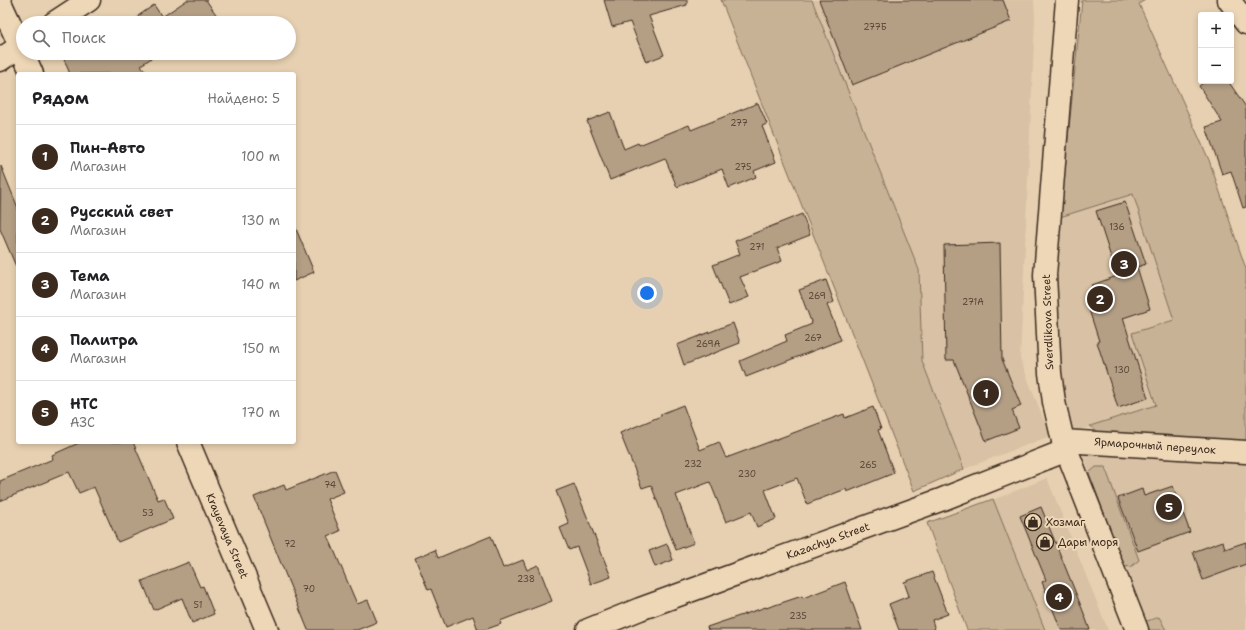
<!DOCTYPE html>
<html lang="ru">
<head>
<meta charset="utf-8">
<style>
	:root { --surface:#fff; --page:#f6f6f6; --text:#202124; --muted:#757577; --line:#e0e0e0; --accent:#3b2a1e }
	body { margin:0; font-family:"Shantell Sans",sans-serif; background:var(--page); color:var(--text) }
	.controls { position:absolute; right:12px; top:12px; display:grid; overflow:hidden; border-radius:4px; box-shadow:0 2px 6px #0003 }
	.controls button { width:36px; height:36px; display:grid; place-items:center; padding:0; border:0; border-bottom:1px solid var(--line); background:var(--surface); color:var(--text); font:20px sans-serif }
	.you { position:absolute; left:647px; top:293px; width:14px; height:14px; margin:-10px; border:3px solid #fff; border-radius:50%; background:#1a73e8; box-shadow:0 0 0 6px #1a73e833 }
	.badge { display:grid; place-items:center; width:26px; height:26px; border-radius:50%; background:var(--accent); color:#fff; font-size:13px; font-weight:700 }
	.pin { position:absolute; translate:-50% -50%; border:2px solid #fff; box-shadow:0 1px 4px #0006 }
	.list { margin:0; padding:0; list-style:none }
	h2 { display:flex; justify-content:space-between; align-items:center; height:52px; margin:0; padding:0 16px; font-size:17px }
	h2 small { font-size:13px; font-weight:400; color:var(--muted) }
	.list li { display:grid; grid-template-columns:26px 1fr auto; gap:12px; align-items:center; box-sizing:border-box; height:64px; padding:0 16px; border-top:1px solid var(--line) }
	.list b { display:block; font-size:15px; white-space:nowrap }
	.list p { margin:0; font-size:13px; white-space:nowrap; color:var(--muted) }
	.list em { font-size:13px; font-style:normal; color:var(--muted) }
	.icon { flex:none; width:22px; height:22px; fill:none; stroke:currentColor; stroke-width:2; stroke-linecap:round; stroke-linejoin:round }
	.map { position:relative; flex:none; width:1246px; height:630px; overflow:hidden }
	.search { position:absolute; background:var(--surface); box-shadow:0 2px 6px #0003; left:16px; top:16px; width:280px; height:44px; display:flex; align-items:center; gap:10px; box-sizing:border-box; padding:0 14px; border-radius:22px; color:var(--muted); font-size:15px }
	.panel { position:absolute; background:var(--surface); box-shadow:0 2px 6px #0003; left:16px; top:72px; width:280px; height:372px; border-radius:4px }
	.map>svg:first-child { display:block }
</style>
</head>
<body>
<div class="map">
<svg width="1246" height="630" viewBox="0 0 1246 630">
	<rect width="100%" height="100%" fill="#e7d0b1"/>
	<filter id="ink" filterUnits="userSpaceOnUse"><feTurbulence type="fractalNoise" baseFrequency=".025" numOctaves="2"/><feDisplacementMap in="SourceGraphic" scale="8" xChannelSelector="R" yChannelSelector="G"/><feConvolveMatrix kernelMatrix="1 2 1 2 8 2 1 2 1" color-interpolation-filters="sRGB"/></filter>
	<g filter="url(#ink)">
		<!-- built -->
		<g fill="#d8c1a4">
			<path d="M812 0H1034L1035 19 1020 359 1050 436 964 469 922 361 919 270Z"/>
			<path d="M1133 194 1174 320 1132 333 1156 405 1071 433 1064 406 1053 295 1060 217Z"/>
			<path d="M1080 446 1246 457V630H1166L1159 617 1144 622Z"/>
			<path d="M1047 478 1108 630H1045L993 500Z"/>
		</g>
		<!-- green -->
		<g fill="#c7b296" stroke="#816e5a">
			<path d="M721 0H812L919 270 922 361 964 469 914 491Z"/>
			<path d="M1082 0H1145L1139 4 1209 160 1246 269V442L1101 435 1090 426 1156 405 1132 333 1174 320 1133 194 1060 217Z"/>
			<path d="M1096 467H1105L1139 560 1131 567 1124 566 1089 473Z"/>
			<path d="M993 499 1045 630H967L927 523Z"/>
			<path d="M1159 617 1166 630H1147L1144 622Z"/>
		</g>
		<!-- building -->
		<g fill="#b49f85" stroke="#3b2a1e">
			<path d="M187 0H206L222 23H142L138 16 154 5 162 17Z"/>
			<path d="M604 0H687V5L649 16 664 55 646 62 630 22 612 27Z"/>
			<path d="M819 0H1003L1011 21 852 85Z"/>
			<path d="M73 53H159L141 65 147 74H70L63 57Z"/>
			<path d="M1206 81H1228L1246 107V207L1243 208 1231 171 1222 174 1206 127 1222 122 1199 86Z"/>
			<path d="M758 103 767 124 762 126 776 162 754 171 756 177 729 188 722 169 677 187 665 158 610 180 587 121 610 112 624 149 638 143 639 145 689 125 691 130Z"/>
			<path d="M1 166 18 208V271L0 229Z"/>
			<path d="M1125 202 1146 264 1137 267 1150 309 1123 318 1148 398 1118 408 1097 342 1099 341 1086 300 1092 285 1117 276 1096 211Z"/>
			<path d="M802 214 810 235 777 248 782 261 740 277 749 297 729 305 713 265 740 254 735 241Z"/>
			<path d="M294 224 314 272 294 281Z"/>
			<path d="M1000 243 1002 359 1021 406 1012 410 1019 428 986 441 954 360H946L944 245Z"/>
			<path d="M826 280 834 302 827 305 841 340 746 377 740 361 787 341 785 335 812 324 799 290Z"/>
			<path d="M733 323 740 343 684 365 677 345Z"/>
			<path d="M683 405 700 450 719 442 726 458 844 414 845 418 873 407 881 429 878 430 894 473 847 492 846 489 807 504 797 478 765 490 776 519 757 527 751 512 726 522 710 482 676 495 694 543 676 550 651 485 642 488 620 433 661 416V414Z"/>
			<path d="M81 442H133L158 500 164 498 173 519 118 542 94 487 79 493 69 472 0 501V481L53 459 52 455Z"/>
			<path d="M335 470 344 492 327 499 340 531 328 536 357 604 368 600 377 622 357 630H308L254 497 284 485 286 490Z"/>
			<path d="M574 484 611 577 591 584 577 547 569 550 560 528 569 524 556 491Z"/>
			<path d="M1173 486 1190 532 1138 551 1118 498 1142 489 1144 496Z"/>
			<path d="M1041 507 1083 611 1090 630H1061L1042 582 1046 580 1020 516Z"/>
			<path d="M491 536 503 568 523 560 527 570 538 565 552 601 500 621 501 624 484 630H478L473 616 446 627 431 589 428 590 415 558 435 550 438 558Z"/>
			<path d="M1223 541 1225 549 1246 542V564L1203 580 1193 552Z"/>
			<path d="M667 544 673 560 655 567 649 551Z"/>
			<path d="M189 562 200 587 203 586 214 614 192 623 182 598 154 610 142 581Z"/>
			<path d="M932 572 948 614 932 620 935 630H899L889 604 909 596 904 582Z"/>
			<path d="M845 582 862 630H708L707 627 766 607V608L802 596 803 598Z"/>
		</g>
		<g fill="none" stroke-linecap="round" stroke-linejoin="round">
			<!-- minor casing -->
			<g stroke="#3b2a1e" stroke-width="25">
				<g id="minor">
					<path d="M1229 0 1246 23"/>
					<path d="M0 2 23 52"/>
					<path d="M54 23 89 0"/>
					<path d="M23 53 32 74"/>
					<path d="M0 60 23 44"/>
					<path d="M1063 441 1246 452"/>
					<path d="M188 442 267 630"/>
					<path d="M588 630 640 609 943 499 1067 450"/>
				</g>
			</g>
			<!-- tertiary casing -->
			<g stroke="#3b2a1e" stroke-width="25">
				<path id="tertiary" d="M1067 0 1045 275 1050 373 1054 402 1063 441 1137 630"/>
			</g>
			<!-- minor -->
			<use href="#minor" stroke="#eed7b7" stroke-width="22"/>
			<!-- tertiary -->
			<use href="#tertiary" stroke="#eed7b7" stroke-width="22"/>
		</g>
	</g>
	<!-- icons -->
	<defs>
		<g id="shop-ring" transform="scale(0.9)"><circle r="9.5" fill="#eed7b7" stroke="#3b2a1e" stroke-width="1.5"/><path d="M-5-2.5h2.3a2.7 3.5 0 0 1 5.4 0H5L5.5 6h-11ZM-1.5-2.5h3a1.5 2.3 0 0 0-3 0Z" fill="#3b2a1e"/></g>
	</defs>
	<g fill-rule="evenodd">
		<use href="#shop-ring" x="1033" y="522"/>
		<use href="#shop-ring" x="1045" y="542"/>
	</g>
	<g text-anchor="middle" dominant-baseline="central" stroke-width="4" stroke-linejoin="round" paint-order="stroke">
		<!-- number labels -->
		<g font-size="9" fill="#594738">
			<text x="875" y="27">277Б</text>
			<text x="739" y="123">277</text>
			<text x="743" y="167">275</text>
			<text x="1117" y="227">136</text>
			<text x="757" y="247">271</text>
			<text x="817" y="296">269</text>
			<text x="973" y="302">271А</text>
			<text x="813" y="338">267</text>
			<text x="708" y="344">269А</text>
			<text x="1122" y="370">130</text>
			<text x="693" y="464">232</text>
			<text x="868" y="465">265</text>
			<text x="747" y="474">230</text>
			<text x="330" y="485">74</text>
			<text x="148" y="513">53</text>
			<text x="290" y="544">72</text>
			<text x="526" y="579">238</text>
			<text x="309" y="589">70</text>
			<text x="198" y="605">51</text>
			<text x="798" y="616">235</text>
		</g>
		<!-- street labels -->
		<g font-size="11" fill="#3b2a1e" stroke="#eed7b7">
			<text transform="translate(1048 322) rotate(-92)">Sverdlikova Street</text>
			<text transform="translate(1155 446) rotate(4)">Ярмарочный переулок</text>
			<text transform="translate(227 536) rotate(67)">Krayevaya Street</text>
			<text transform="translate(828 541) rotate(-20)">Kazachya Street</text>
		</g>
		<!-- poi labels -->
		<g font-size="11" fill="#3b2a1e" stroke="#eed7b7" text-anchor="start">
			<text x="1046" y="522">Хозмаг</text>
			<text x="1058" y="542">Дары моря</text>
		</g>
	</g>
</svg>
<div class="controls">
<button>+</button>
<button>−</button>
</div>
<div class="you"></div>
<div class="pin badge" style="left:986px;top:393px">1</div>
<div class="pin badge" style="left:1100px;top:299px">2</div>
<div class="pin badge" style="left:1124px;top:264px">3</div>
<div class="pin badge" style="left:1059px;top:597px">4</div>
<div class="pin badge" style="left:1169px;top:507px">5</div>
<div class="search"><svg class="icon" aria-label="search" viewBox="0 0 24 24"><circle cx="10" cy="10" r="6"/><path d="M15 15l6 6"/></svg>Поиск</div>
<section class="panel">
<h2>Рядом<small>Найдено: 5</small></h2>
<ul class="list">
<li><span class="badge">1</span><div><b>Пин-Авто</b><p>Магазин</p></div><em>100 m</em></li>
<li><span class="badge">2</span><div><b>Русский свет</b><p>Магазин</p></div><em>130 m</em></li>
<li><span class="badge">3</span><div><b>Тема</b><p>Магазин</p></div><em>140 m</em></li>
<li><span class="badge">4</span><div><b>Палитра</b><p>Магазин</p></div><em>150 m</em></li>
<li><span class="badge">5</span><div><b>НТС</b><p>АЗС</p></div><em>170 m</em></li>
</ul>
</section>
</div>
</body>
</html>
